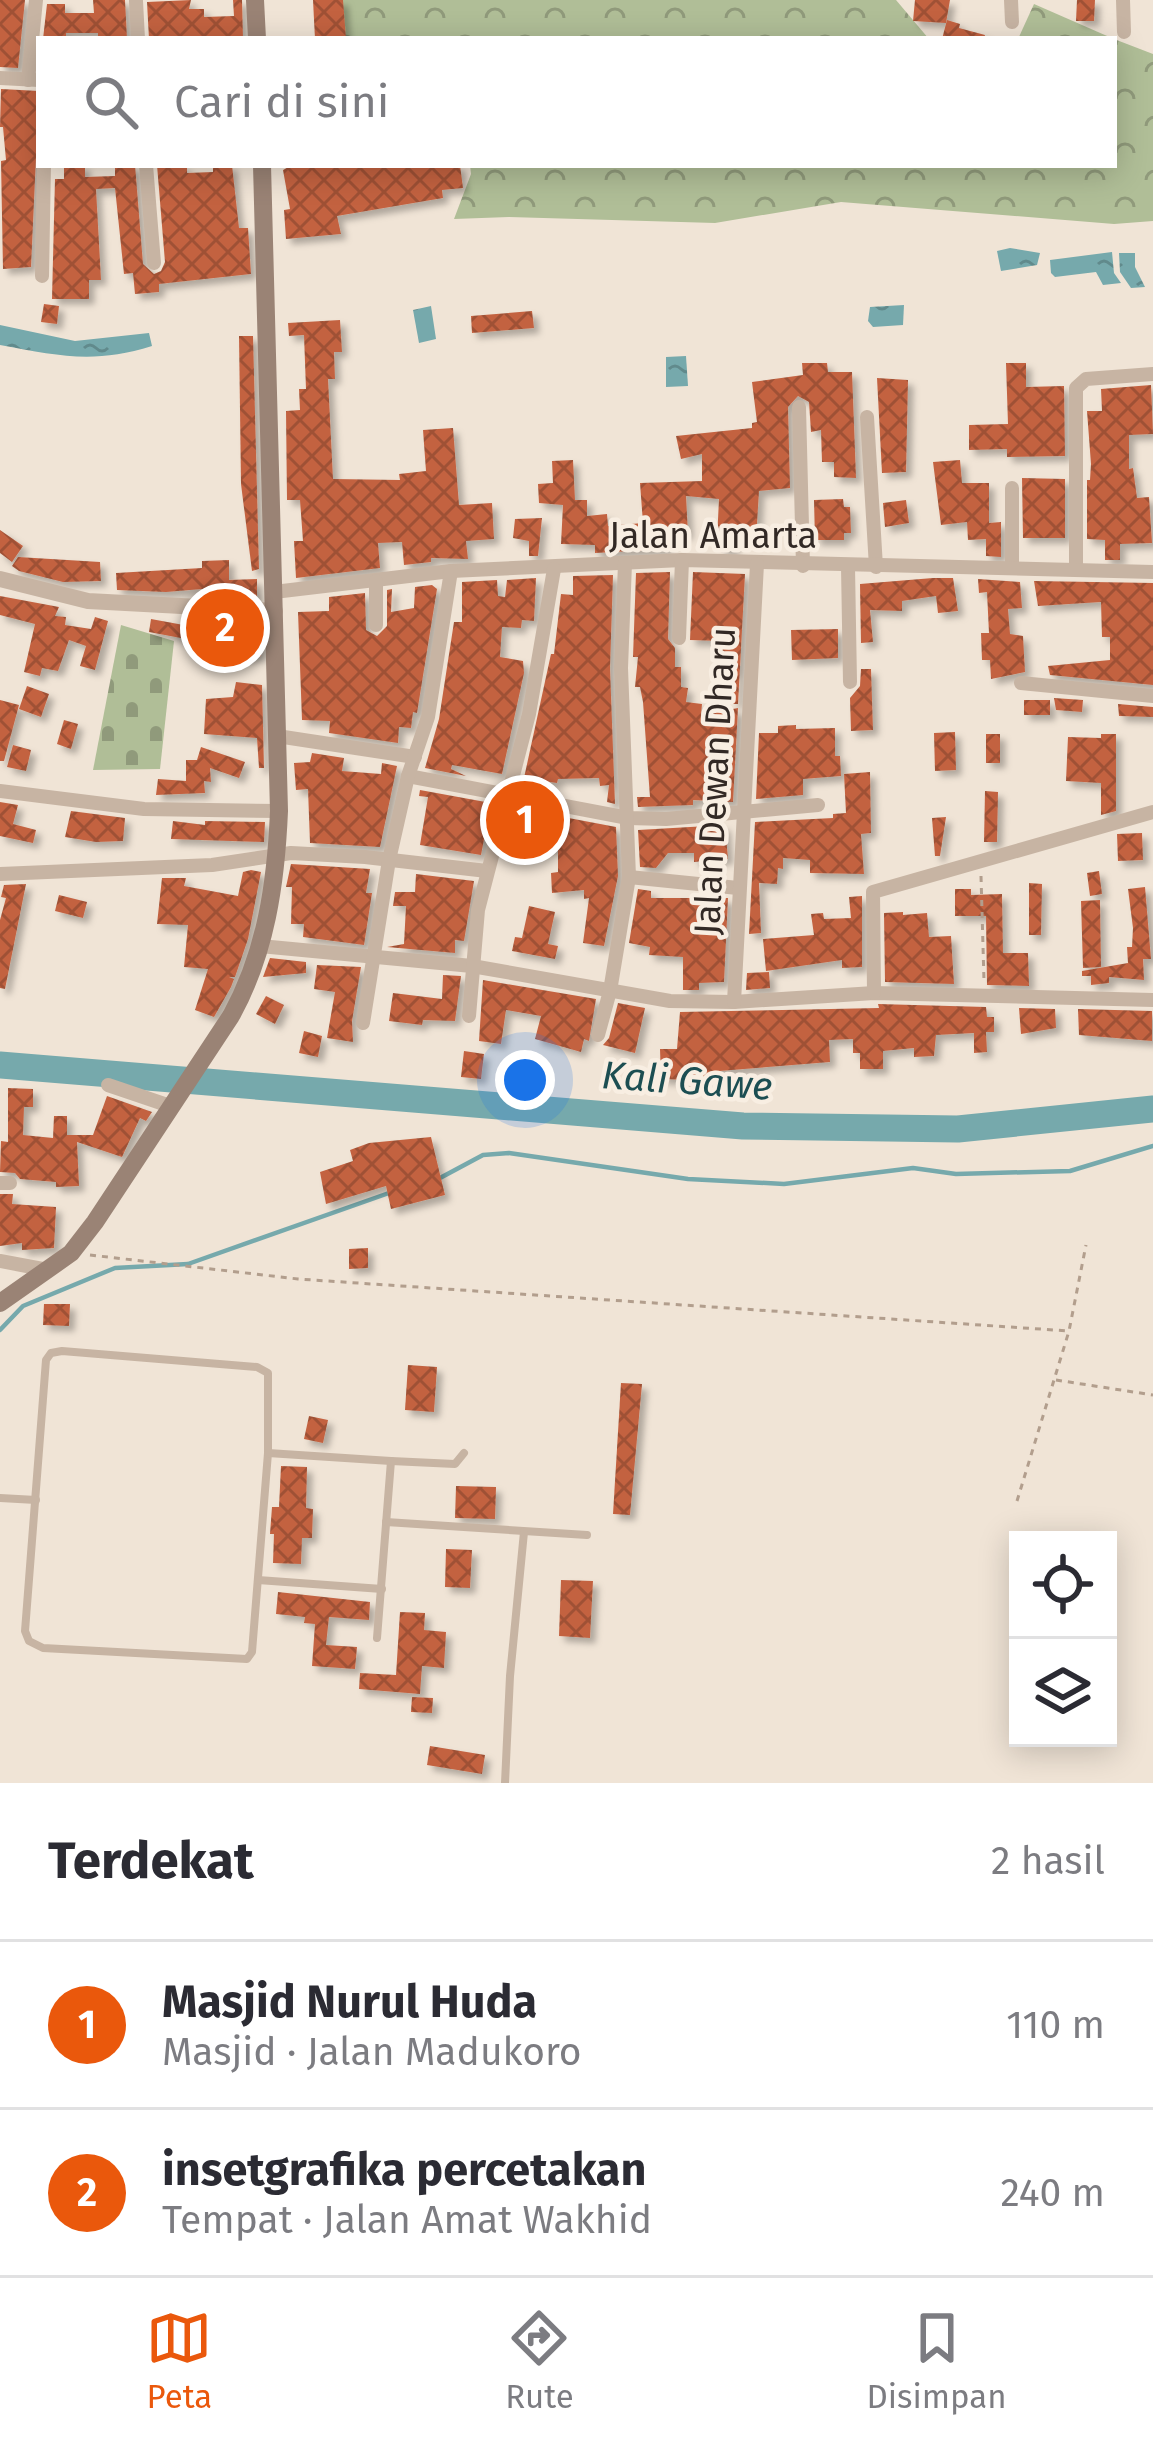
<!DOCTYPE html>
<html lang="id">
<head>
<meta charset="utf-8">
<style>
	:root { --surface:#fff; --page:#f2f2f3; --text:#2b2b33; --muted:#7c7c81; --line:#e1e1e2; --accent:#ea580c }
	body { margin:0; font-family:"Fira Sans",sans-serif; background:var(--page); color:var(--text) }
	.controls { position:absolute; right:36px; bottom:36px; display:grid; overflow:hidden; border-radius:0px; box-shadow:0 6px 30px #0003 }
	.controls button { width:108px; height:108px; display:grid; place-items:center; padding:0; border:0; border-bottom:3px solid var(--line); background:var(--surface); color:var(--text); font:60px sans-serif }
	.you { position:absolute; left:525px; top:1080px; width:42px; height:42px; margin:-30px; border:9px solid #fff; border-radius:50%; background:#1a73e8; box-shadow:0 0 0 18px #1a73e833 }
	.badge { display:grid; place-items:center; width:78px; height:78px; border-radius:50%; background:var(--accent); color:#fff; font-size:39px; font-weight:700 }
	.pin { position:absolute; translate:-50% -50%; border:6px solid #fff; box-shadow:0 3px 12px #0006 }
	.list { margin:0; padding:0; list-style:none }
	h2 { display:flex; justify-content:space-between; align-items:center; height:156px; margin:0; padding:0 48px; font-size:51px }
	h2 small { font-size:39px; font-weight:400; color:var(--muted) }
	.list li { display:grid; grid-template-columns:78px 1fr auto; gap:36px; align-items:center; box-sizing:border-box; height:168px; padding:0 48px; border-top:3px solid var(--line) }
	.list b { display:block; font-size:45px; white-space:nowrap }
	.list p { margin:0; font-size:39px; white-space:nowrap; color:var(--muted) }
	.list em { font-size:39px; font-style:normal; color:var(--muted) }
	.icon { flex:none; width:66px; height:66px; fill:none; stroke:currentColor; stroke-width:2; stroke-linecap:round; stroke-linejoin:round }
	.map { position:relative; flex:none; width:1153px; height:1783px; overflow:hidden }
	.search { position:absolute; background:var(--surface); box-shadow:0 6px 30px #0003; left:36px; right:36px; top:36px; height:132px; display:flex; align-items:center; gap:30px; box-sizing:border-box; padding:0 42px; border-radius:0px; color:var(--muted); font-size:45px }
	.sheet { height:492px; background:var(--surface) }
	nav { display:flex; justify-content:space-around; align-items:center; box-sizing:border-box; height:168px; border-top:3px solid var(--line); background:var(--surface); font-size:33px; color:var(--muted) }
	nav a { display:grid; justify-items:center; gap:6px }
	nav .on { color:var(--accent) }
	.map>svg:first-child { display:block }
</style>
</head>
<body>
<div class="map">
<svg width="1153" height="1783" viewBox="0 0 1153 1783">
	<defs>
		<pattern id="forest-crowns" width="20" height="18" patternUnits="userSpaceOnUse" patternTransform="scale(3)"><rect width="20" height="18" fill="#b0be97"/><path d="M2 6a3 3 0 1 1 6 0M12 15a3 3 0 1 1 6 0" fill="none" stroke="#909a7b"/></pattern>
		<pattern id="cemetery-stones" width="16" height="16" patternUnits="userSpaceOnUse" patternTransform="scale(3)"><rect width="16" height="16" fill="#b0be97"/><path d="M2 7V4a2 2 0 0 1 4 0v3zM10 15v-3a2 2 0 0 1 4 0v3z" fill="#909a7b"/></pattern>
		<pattern id="water-ripples" width="26" height="14" patternUnits="userSpaceOnUse" patternTransform="scale(3)"><rect width="26" height="14" fill="#76a9ac"/><path d="M2 4q2-2 4 0t4 0M15 11q2-2 4 0t4 0" fill="none" stroke="#618a8c"/></pattern>
		<pattern id="building-cross-hatch" width="8" height="8" patternUnits="userSpaceOnUse" patternTransform="scale(3)"><rect width="8" height="8" fill="#c36241"/><path d="M0 0l8 8M0 8l8-8" fill="none" stroke="#9f5136"/></pattern>
		<filter id="shadow"><feDropShadow dx="5.5" dy="5.5" stdDeviation="3" flood-color="#0004"/></filter>
	</defs>
	<rect width="100%" height="100%" fill="#f0e4d6"/>
	<!-- forest -->
	<g fill="url(#forest-crowns)">
		<path d="M335 0H896L929 39H339Z"/>
		<path d="M1034 4 1114 39H1018Z"/>
		<path d="M1114 39 1153 54V221L1114 224 841 202 715 223 509 217 454 219 471 174 470 165H1114Z"/>
	</g>
	<!-- cemetery -->
	<path fill="url(#cemetery-stones)" d="M121 625 174 641 160 769 93 770Z"/>
	<!-- water -->
	<g fill="url(#water-ripples)">
		<path d="M1010 248 1040 253 1037 265 1001 271 997 251Z"/>
		<path d="M1112 252 1114 273 1121 283 1103 285 1096 272 1055 277 1051 273 1050 260Z"/>
		<path d="M1119 253H1135V267L1145 287 1131 288 1120 272Z"/>
		<path d="M904 305 903 325 873 327 868 321 870 307Z"/>
		<path d="M431 306 436 339 419 343 413 310Z"/>
		<path d="M0 325 75 341 149 333 152 346C94 364 59 356 0 345Z"/>
		<path d="M686 356 688 386 666 387V357Z"/>
	</g>
	<g fill="none" stroke-linecap="round" stroke-linejoin="round">
		<!-- stream -->
		<g stroke="#76a9ac" stroke-width="4.5">
			<path d="M440 1178 483 1155 509 1153 688 1179 784 1184 913 1168 956 1174 1070 1171 1153 1146"/>
			<path d="M0 1330 23 1306 115 1268 188 1264 389 1193"/>
		</g>
		<!-- river -->
		<path stroke="#76a9ac" stroke-width="27" d="M0 1065 743 1126 958 1129 1153 1109"/>
	</g>
	<!-- building -->
	<g fill="url(#building-cross-hatch)" filter="url(#shadow)">
		<path d="M0 0H25L18 68 0 67Z"/>
		<path d="M93 0H125L127 39H98V33H66V39H43L47 4H65V13H94Z"/>
		<path d="M191 0 189 9H204V17L234 16 233 0H242L243 39H149L147 2Z"/>
		<path d="M313 0H343L346 39H315Z"/>
		<path d="M915 0H950L946 23 913 21Z"/>
		<path d="M1077 0H1095L1094 21H1076Z"/>
		<path d="M947 20 960 24 959 28 985 35 984 39H942Z"/>
		<path d="M1 89 39 91 31 267 3 269 1 161 6 160 3 127H0Z"/>
		<path d="M64 165H85V177L115 176V165H135L143 264 154 274 161 271 165 262 157 165H180L187 168V173L213 172V165H232L239 228H248L251 274 159 284V292L135 294 133 273 124 274 115 188 96 189 101 280H89V299H52L55 179H64Z"/>
		<path d="M292 165H460L463 188 442 190 443 198 337 216 341 234 286 239 284 210 290 209 283 170Z"/>
		<path d="M44 304 59 306 57 324 41 322Z"/>
		<path d="M532 311 534 328 472 333 471 316Z"/>
		<path d="M340 320 342 352H334L335 379H328L333 479 400 480 399 474 426 471 423 430 453 428 459 505 492 503 494 539 466 541 468 559 431 558V562L404 565 402 542 378 543 380 568 296 578 294 541H303L300 500H287L286 411 300 410 299 389H306L304 335 289 336 288 323Z"/>
		<path d="M239 336H253L259 569 252 571 241 484Z"/>
		<path d="M802 363H827L828 372H852L856 478 834 477V462H822L821 430 811 432 809 402 798 396 788 407 790 488 759 491 756 539 739 538V542H733L734 550H722L717 540 719 499 686 496 688 534 668 535V549L595 553V545L561 544 563 505 539 503 538 484 553 483 552 461 573 460 575 500H587V516L607 514 608 526 643 523 640 483 702 481V454L681 459 676 436 752 428V423L757 422 752 382 803 375Z"/>
		<path d="M1006 363H1026V387L1064 386 1065 456 1007 457V449L969 450V425L1008 424Z"/>
		<path d="M877 378 908 380 906 472 882 473Z"/>
		<path d="M1151 385 1153 434 1129 435V469L1133 468 1137 498 1149 497 1152 543 1120 544V560H1105V540L1087 539V480H1090L1091 464 1087 411H1102L1101 389Z"/>
		<path d="M960 460 962 483H989V523L1001 522V557L986 556V539L968 540 967 522 941 525 933 462Z"/>
		<path d="M1022 478 1065 479V538H1023Z"/>
		<path d="M843 499 844 507H850L851 533H844V540H815L814 500Z"/>
		<path d="M906 500 909 523 885 527 883 503Z"/>
		<path d="M542 518 538 556H529V541L513 538 515 519Z"/>
		<path d="M0 530 23 546 12 562 0 553Z"/>
		<path d="M18 557 100 562 101 581 63 582 19 571 12 566Z"/>
		<path d="M229 560V580L257 579V597L202 594V589L166 592 117 590 116 573 202 568V561Z"/>
		<path d="M670 572 668 639 675 648V667H681V687L688 688 686 702 702 704 701 715 738 708 733 802 693 800V805L638 807 637 797H650L643 702 640 687H635L638 657H633L636 573Z"/>
		<path d="M693 572 745 574 738 704H733V671L724 672 722 641 690 640Z"/>
		<path d="M613 575 610 668 615 804 607 802 609 785 600 786 599 778 558 779 557 783 524 778 551 654H554L561 594 573 595V576Z"/>
		<path d="M536 578 534 621 522 620 521 628 502 627 500 657 523 661 524 673 502 774 452 765 451 769 466 776 425 768 439 719 454 622H462V582L497 580 498 596 505 597 507 580Z"/>
		<path d="M933 578H953L958 611 938 613 936 596 902 601V611L870 610 873 642 861 643 860 584Z"/>
		<path d="M978 579 1020 582 1022 608 1008 609 1010 634 1023 636 1025 672 991 679 990 660H982L981 633H989L987 592 979 593Z"/>
		<path d="M1034 581 1153 583V685L1050 675 1048 666 1110 660V637H1102L1101 602 1038 606Z"/>
		<path d="M432 585 437 589 417 713 413 712 411 728 399 727 398 743 329 733 330 721 302 720 298 612 329 611V597L365 593 366 630 377 636 387 626V590L392 589 391 612 414 608 415 587Z"/>
		<path d="M0 596 59 607 55 616 66 617 65 625 91 629 95 617 108 621 95 670 80 666 86 646 69 640 58 671 42 668 40 676 24 672 35 624 0 615Z"/>
		<path d="M151 619 189 626 186 639 149 632Z"/>
		<path d="M214 622 261 624V656L232 658 231 647H214Z"/>
		<path d="M838 629V658L792 660 791 630Z"/>
		<path d="M861 669H871L873 730 851 731 850 698 860 686Z"/>
		<path d="M236 682 262 685 264 768H259L257 738 204 734 206 699 233 697Z"/>
		<path d="M27 686 49 694 41 717 19 709Z"/>
		<path d="M1054 698 1083 700 1082 712 1056 710Z"/>
		<path d="M0 700 19 705 4 761H0Z"/>
		<rect x="1024" y="700" width="26" height="15"/>
		<path d="M1118 704 1153 707V717L1119 716Z"/>
		<path d="M64 720 78 724 71 749 57 744Z"/>
		<path d="M796 725V729L835 728V756H840L841 776 803 779V795L756 799 759 733H778V726Z"/>
		<path d="M955 732 956 770 935 771 934 733Z"/>
		<rect x="986" y="734" width="14" height="29"/>
		<path d="M1101 734H1116V811L1101 815V783L1066 781 1068 737 1101 738Z"/>
		<path d="M13 745 31 750 26 771 7 767Z"/>
		<path d="M201 747 245 762 239 778 210 768 211 782 204 781 205 793 156 795 158 779 186 781V760H197Z"/>
		<path d="M312 753 344 758 342 771 381 774 382 763 397 766 380 847 310 843 308 789 296 790 294 763 310 762Z"/>
		<path d="M870 772 871 833 861 834 864 874 810 873V860L783 858V869L778 868 777 884 759 883 761 933 749 934 755 822 833 818V814L846 813 844 774Z"/>
		<path d="M420 790 491 803 481 855 420 845 428 797 419 796Z"/>
		<path d="M985 791 998 792 997 842H984Z"/>
		<path d="M0 802 18 805 13 824 36 830 33 843 0 836Z"/>
		<path d="M516 808 616 827 618 876 604 946 583 943 589 898 584 899V890L552 893 551 873 558 872V848L532 845 534 842 510 832Z"/>
		<path d="M71 811 125 818 123 841 96 842 65 837Z"/>
		<path d="M946 817 940 856H935L932 818Z"/>
		<path d="M173 821 205 825V821L265 822 264 842 171 839Z"/>
		<path d="M725 825 728 859 694 862V853H668L656 868 640 867 638 830Z"/>
		<path d="M1142 833 1143 860 1118 861 1117 834Z"/>
		<path d="M291 864 370 869 366 893H372L364 945 303 937 304 924H291L292 887H286Z"/>
		<path d="M251 870 261 872 248 939 235 977H229L234 979 231 987 214 1017 195 1010 208 969 184 967 188 925 157 924 162 878H186L184 886 238 896 243 872Z"/>
		<path d="M1099 871 1102 894 1090 896 1087 873Z"/>
		<path d="M416 874 474 881 464 941 455 940V953L387 947 404 944 406 906H393L395 892H415Z"/>
		<path d="M1029 883 1042 884 1041 935H1029Z"/>
		<path d="M26 884 5 989 0 988V920L6 898 1 897 4 885Z"/>
		<path d="M1145 887 1151 959H1143L1144 980 1109 977V983L1091 985V976H1082V971L1128 963 1127 947H1132L1133 928 1128 889Z"/>
		<path d="M638 889 651 891V898H728L724 982 699 983V990H683V957L649 955 650 947 629 943Z"/>
		<path d="M955 889H971V895L1002 894 1003 953H1028L1029 986 987 985 986 916H955Z"/>
		<path d="M59 895 87 902 83 918 55 911Z"/>
		<path d="M862 896V967L842 968V960L766 971 763 939 814 935 811 914 823 913 824 919 851 918 849 897Z"/>
		<path d="M1100 900 1101 967 1083 968 1081 901Z"/>
		<path d="M529 906 555 912 548 944 558 946 555 959 512 951 515 937 522 938Z"/>
		<path d="M903 912V915L927 913 929 937 951 936 954 984 885 982 884 913Z"/>
		<path d="M270 958 306 962V973L263 977Z"/>
		<path d="M317 965 361 967 352 1021 353 1042 327 1038 335 992 314 989Z"/>
		<path d="M769 972 770 988 746 990 747 973Z"/>
		<path d="M443 975 461 976 455 1021 423 1020 422 1025 389 1021 393 993 442 999Z"/>
		<path d="M483 980 596 999 589 1041 584 1039 581 1052 535 1039 541 1016 506 1010 501 1044 479 1041Z"/>
		<path d="M266 996 284 1005 275 1024 256 1014Z"/>
		<path d="M618 1003 645 1008 635 1053 603 1045 609 1038Z"/>
		<path d="M878 1004 986 1007 987 1017H994V1032H986L987 1052 974 1053V1033L936 1035 934 1056 914 1057V1048L883 1051V1069H860V1053H853V1039L829 1040 830 1062 719 1071V1081L661 1079 660 1049H677L680 1012 879 1008Z"/>
		<path d="M1019 1008 1055 1009 1056 1028 1021 1034Z"/>
		<path d="M1078 1009 1152 1011V1041L1079 1035Z"/>
		<path d="M304 1031 322 1036 318 1057 299 1053Z"/>
		<path d="M464 1051 484 1054 481 1079 461 1077Z"/>
		<path d="M8 1088 33 1089V1107H24L23 1135 53 1138 54 1116H67V1135H93L107 1096 152 1112 146 1121 140 1118 122 1157 77 1142 79 1186 56 1187V1182L20 1179 15 1173 0 1172 1 1141 8 1142Z"/>
		<path d="M431 1137 445 1195 391 1209 386 1186 326 1204 320 1172 353 1161 350 1150 369 1143Z"/>
		<path d="M0 1194H13L12 1204 56 1207 54 1248 22 1250V1243L0 1246Z"/>
		<path d="M368 1248V1268L349 1269V1249Z"/>
		<path d="M44 1304H70L69 1326 43 1325Z"/>
		<path d="M408 1365 437 1367 434 1412 405 1410Z"/>
		<path d="M621 1383 642 1384 630 1515 613 1514Z"/>
		<path d="M309 1416 328 1420 323 1443 304 1439Z"/>
		<path d="M281 1466 307 1467 306 1508 313 1509 312 1538H302L301 1564 273 1563 274 1534H270L272 1507H279Z"/>
		<path d="M456 1486 496 1487 495 1519 455 1518Z"/>
		<path d="M446 1549 472 1550 470 1588 445 1587Z"/>
		<path d="M561 1580 593 1581 590 1638 559 1636Z"/>
		<path d="M278 1592 370 1602 369 1620 329 1617 326 1645 357 1647 355 1669 312 1666 315 1624 304 1623 305 1617 276 1614Z"/>
		<path d="M400 1612 425 1613 424 1630 446 1632 444 1668 422 1666 420 1694 359 1689 360 1673 396 1675Z"/>
		<path d="M412 1697 433 1698 432 1713 411 1712Z"/>
		<path d="M430 1746 485 1755 482 1774 427 1765Z"/>
	</g>
	<g fill="none" stroke-linecap="round" stroke-linejoin="round">
		<!-- path -->
		<g stroke="#b29e8d" stroke-width="3" stroke-dasharray="6 6" stroke-linecap="butt">
			<path d="M981 876 984 981"/>
			<path d="M90 1255 298 1279 1069 1331"/>
			<path d="M1056 1380 1153 1395"/>
			<path d="M1017 1501 1069 1331 1086 1245"/>
		</g>
		<!-- service -->
		<g stroke="#c7b4a3" stroke-width="8">
			<path d="M62 1351 257 1367 268 1373V1453L252 1652 247 1659 43 1648 29 1641 25 1631 46 1360 51 1353Z"/>
			<path d="M268 1453 391 1461 377 1638"/>
			<path d="M391 1461 455 1464 464 1453"/>
			<path d="M0 1498 36 1500"/>
			<path d="M386 1522 587 1535"/>
			<path d="M258 1580 382 1589"/>
			<path d="M505 1783 510 1676 524 1532"/>
		</g>
		<!-- minor -->
		<g stroke="#c7b4a3" stroke-width="14">
			<path d="M1011 0 1012 22"/>
			<path d="M1123 0 1124 32"/>
			<path d="M136 1 138 39"/>
			<path d="M0 78 39 80"/>
			<path d="M28 80 36 0"/>
			<path d="M146 165 154 263"/>
			<path d="M42 276 44 165"/>
			<path d="M799 407 803 566"/>
			<path d="M867 417 876 567"/>
			<path d="M848 567 850 682"/>
			<path d="M1012 567V488"/>
			<path d="M1076 569V388L1086 379 1153 374"/>
			<path d="M274 592 451 571 682 560 1153 572"/>
			<path d="M376 625V581"/>
			<path d="M679 638 682 560"/>
			<path d="M1021 683 1153 696"/>
			<path d="M277 736 415 757"/>
			<path d="M408 776 628 818 666 819 818 805"/>
			<path d="M0 791 144 809 279 811"/>
			<path d="M0 874 212 865 291 853 365 857 487 871"/>
			<path d="M629 877 738 888"/>
			<path d="M260 946 472 966 670 1001 734 1002 874 993 1153 1000"/>
			<path d="M874 993 873 892 1153 812"/>
			<path d="M734 1002 757 564"/>
			<path d="M469 1016 478 910 529 714 554 569"/>
			<path d="M363 1023 389 860 408 776 428 717 451 571"/>
			<path d="M598 1035 610 991 629 877 621 668 625 563"/>
			<path d="M108 1085 170 1106"/>
			<path d="M0 1183H10"/>
			<path d="M0 1261 48 1270"/>
		</g>
		<!-- tertiary -->
		<path stroke="#c7b4a3" stroke-width="16" d="M0 579 88 601 275 611"/>
		<!-- secondary -->
		<g stroke="#9a8375" stroke-width="18">
			<path d="M255 0 257 39"/>
			<path d="M0 1303 71 1253 95 1222 231 1016C266 953 276 883 279 811L262 165"/>
		</g>
	</g>
	<g text-anchor="middle" dominant-baseline="central" stroke-width="9" stroke-linejoin="round" paint-order="stroke">
		<!-- street labels -->
		<g font-size="36" fill="#322925" stroke="#f8eee2">
			<text x="713" y="536">Jalan Amarta</text>
			<text transform="translate(715 781) rotate(-87)">Jalan Dewan Dharu</text>
		</g>
		<!-- water labels -->
		<g font-size="39" font-style="italic" fill="#1c4e52" stroke="#f8eee2">
			<text transform="translate(687 1081) rotate(4)">Kali Gawe</text>
		</g>
	</g>
</svg>
<div class="controls">
<button><svg class="icon" aria-label="locate" viewBox="0 0 24 24"><circle cx="12" cy="12" r="6"/><path d="M12 2v4M12 18v4M2 12h4M18 12h4"/></svg></button>
<button><svg class="icon" aria-label="layers" viewBox="0 0 24 24"><path d="M12 4l9 5-9 5-9-5zM3 14l9 5 9-5"/></svg></button>
</div>
<div class="you"></div>
<div class="pin badge" style="left:525px;top:820px">1</div>
<div class="pin badge" style="left:225px;top:628px">2</div>
<div class="search"><svg class="icon" aria-label="search" viewBox="0 0 24 24"><circle cx="10" cy="10" r="6"/><path d="M15 15l6 6"/></svg>Cari di sini</div>
</div>
<section class="sheet">
<h2>Terdekat<small>2 hasil</small></h2>
<ul class="list">
<li><span class="badge">1</span><div><b>Masjid Nurul Huda</b><p>Masjid · Jalan Madukoro</p></div><em>110 m</em></li>
<li><span class="badge">2</span><div><b>insetgrafika percetakan</b><p>Tempat · Jalan Amat Wakhid</p></div><em>240 m</em></li>
</ul>
</section>
<nav>
<a class="on"><svg class="icon" aria-label="map" viewBox="0 0 24 24"><path d="M3 6l6-2 6 2 6-2v14l-6 2-6-2-6 2zM9 4v14M15 6v14"/></svg>Peta</a>
<a><svg class="icon" aria-label="directions" viewBox="0 0 24 24"><path d="M12 3l9 9-9 9-9-9zM9 14v-3h6M13 9l2 2-2 2"/></svg>Rute</a>
<a><svg class="icon" aria-label="saved" viewBox="0 0 24 24"><path d="M7 4h10v16l-5-4-5 4z"/></svg>Disimpan</a>
</nav>
</body>
</html>
